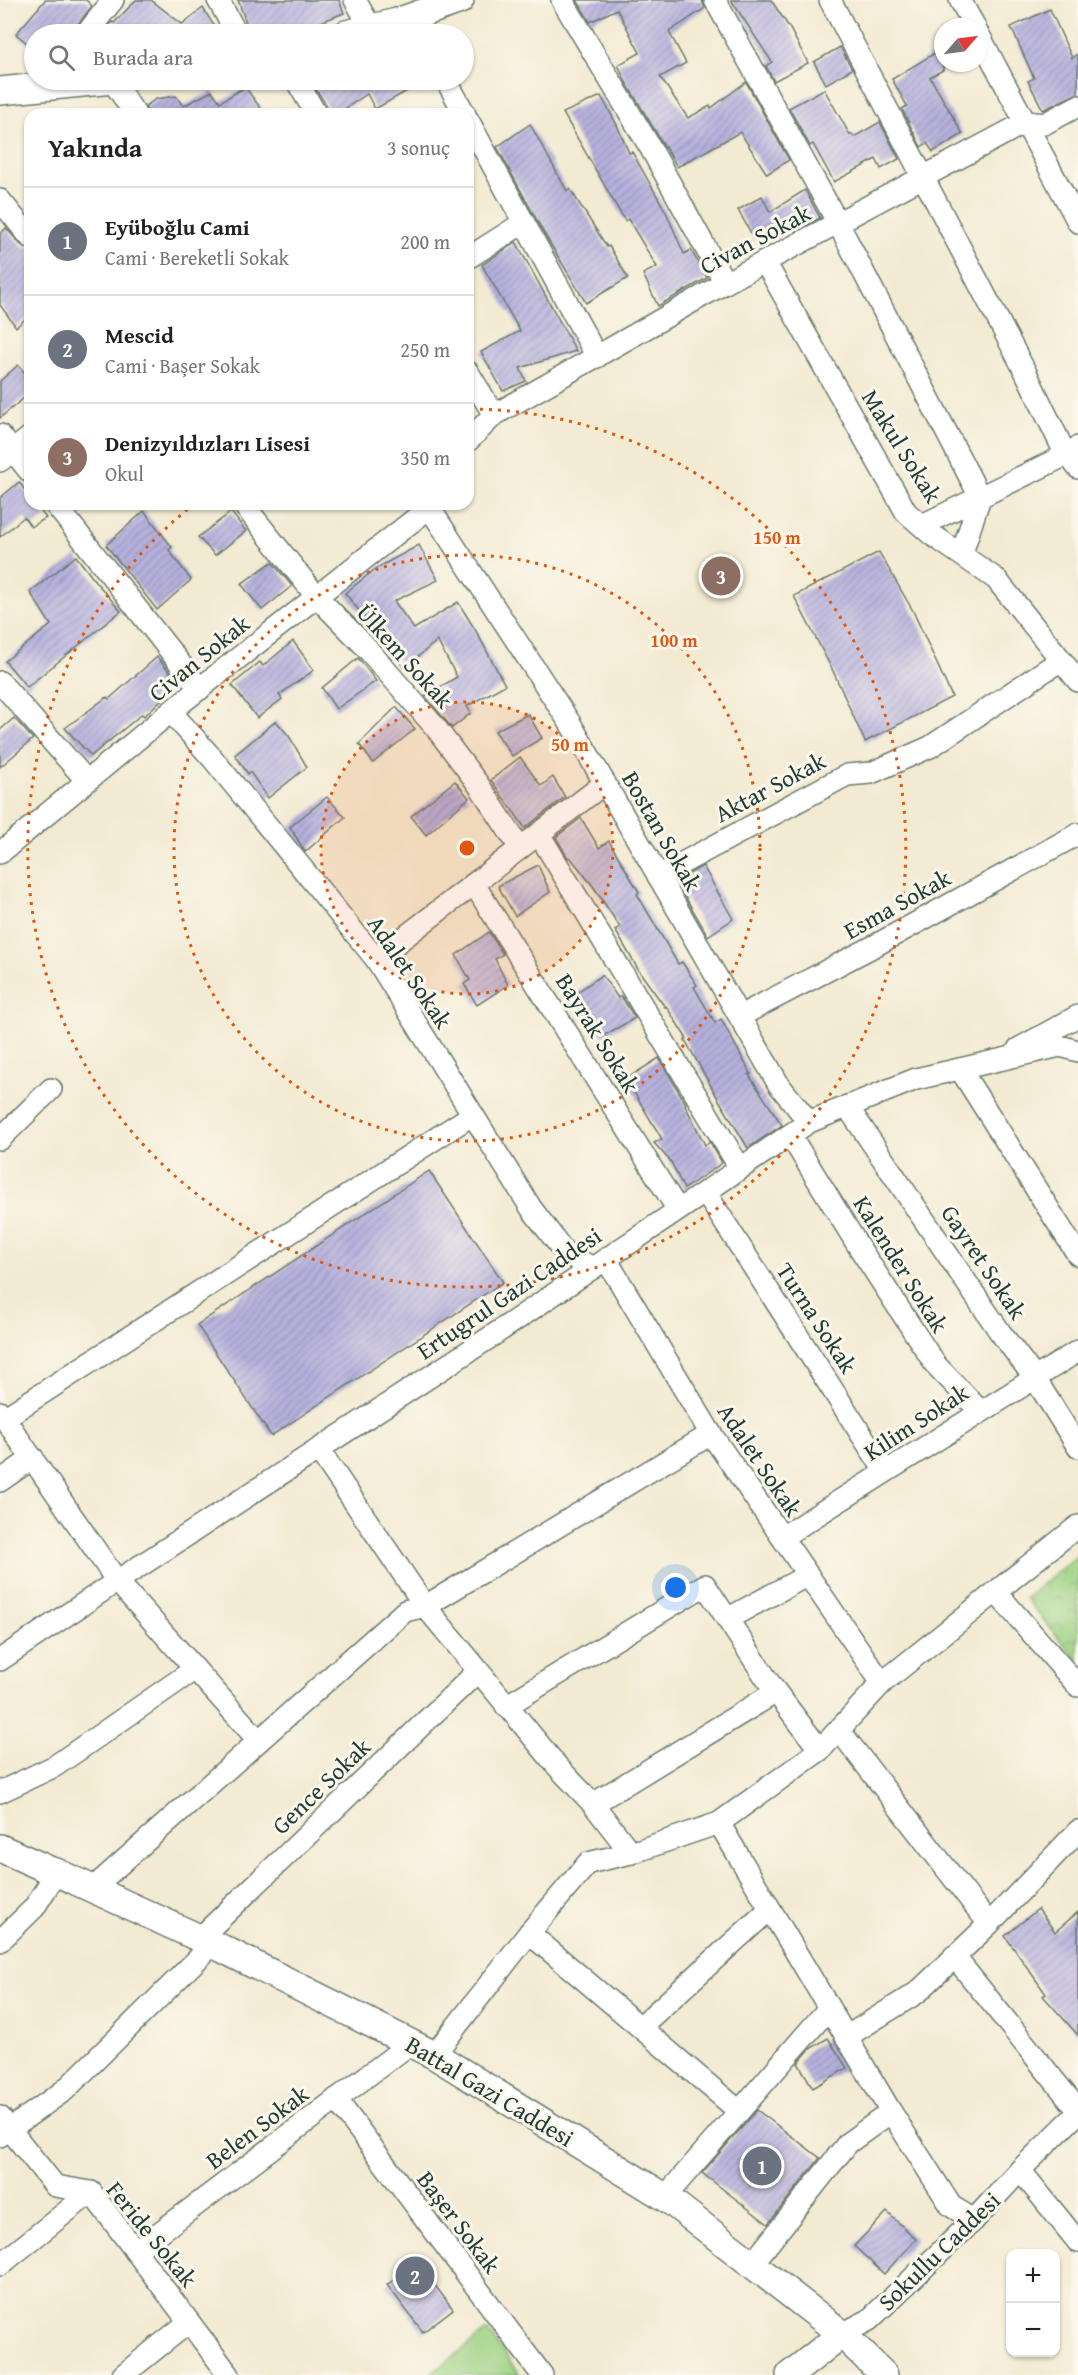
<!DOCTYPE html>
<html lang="tr">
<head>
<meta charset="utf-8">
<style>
	:root { --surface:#fff; --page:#f2f2f2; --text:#222; --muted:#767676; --line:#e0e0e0; --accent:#0b8043 }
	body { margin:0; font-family:"Gentium Book Plus",serif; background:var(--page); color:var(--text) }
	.controls { position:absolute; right:18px; bottom:18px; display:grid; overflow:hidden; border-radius:12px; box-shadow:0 2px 4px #0004 }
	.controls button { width:54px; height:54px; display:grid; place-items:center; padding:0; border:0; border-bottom:2px solid var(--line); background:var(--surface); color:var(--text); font:30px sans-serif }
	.compass { position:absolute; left:934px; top:18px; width:54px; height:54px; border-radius:50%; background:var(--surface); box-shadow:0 2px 4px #0004; rotate:62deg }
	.you { position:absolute; left:676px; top:1588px; width:21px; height:21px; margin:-15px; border:4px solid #fff; border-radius:50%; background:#1a73e8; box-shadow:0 0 0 9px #1a73e833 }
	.badge { display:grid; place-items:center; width:39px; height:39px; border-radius:50%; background:var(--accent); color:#fff; font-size:20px; font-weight:700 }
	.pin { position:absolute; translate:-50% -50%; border:3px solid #fff; box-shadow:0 2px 6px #0006 }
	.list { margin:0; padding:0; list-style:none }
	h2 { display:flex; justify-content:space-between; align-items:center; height:78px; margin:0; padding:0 24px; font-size:26px }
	h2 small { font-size:20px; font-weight:400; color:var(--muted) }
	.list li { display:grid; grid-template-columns:39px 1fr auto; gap:18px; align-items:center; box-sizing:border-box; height:108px; padding:0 24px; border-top:2px solid var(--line) }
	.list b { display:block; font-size:22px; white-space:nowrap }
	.list p { margin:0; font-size:20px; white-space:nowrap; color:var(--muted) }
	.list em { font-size:20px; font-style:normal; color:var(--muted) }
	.icon { flex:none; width:33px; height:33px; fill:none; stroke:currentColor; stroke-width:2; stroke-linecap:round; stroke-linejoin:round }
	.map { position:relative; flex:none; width:1078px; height:2375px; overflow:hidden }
	.search { position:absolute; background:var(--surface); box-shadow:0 2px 4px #0004; left:24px; top:24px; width:450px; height:66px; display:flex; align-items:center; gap:15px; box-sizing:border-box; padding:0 21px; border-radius:33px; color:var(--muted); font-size:22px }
	.panel { position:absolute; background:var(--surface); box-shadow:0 2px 4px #0004; left:24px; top:108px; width:450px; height:402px; border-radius:18px }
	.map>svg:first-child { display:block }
</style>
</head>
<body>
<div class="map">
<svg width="1078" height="2375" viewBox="0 0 1078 2375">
	<defs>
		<pattern id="park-crowns" width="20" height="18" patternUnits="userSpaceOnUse" patternTransform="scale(1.5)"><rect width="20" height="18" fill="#9cd181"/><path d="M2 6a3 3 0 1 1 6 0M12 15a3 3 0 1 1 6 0" fill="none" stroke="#86b470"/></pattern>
		<pattern id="building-hatch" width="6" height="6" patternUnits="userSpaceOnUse" patternTransform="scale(1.5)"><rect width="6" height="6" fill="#b7b1de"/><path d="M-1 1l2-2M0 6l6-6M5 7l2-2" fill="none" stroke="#9491b5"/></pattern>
	</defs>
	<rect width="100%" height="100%" fill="#fbf7ec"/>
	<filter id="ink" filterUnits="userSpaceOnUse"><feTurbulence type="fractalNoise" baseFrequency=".0167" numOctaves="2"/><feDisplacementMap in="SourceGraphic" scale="12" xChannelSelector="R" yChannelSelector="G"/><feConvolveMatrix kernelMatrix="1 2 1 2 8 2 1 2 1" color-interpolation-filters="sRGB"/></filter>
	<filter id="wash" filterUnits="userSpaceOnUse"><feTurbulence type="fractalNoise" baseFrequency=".008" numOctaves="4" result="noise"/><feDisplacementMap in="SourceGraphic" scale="24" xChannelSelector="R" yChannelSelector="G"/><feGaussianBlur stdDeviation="1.35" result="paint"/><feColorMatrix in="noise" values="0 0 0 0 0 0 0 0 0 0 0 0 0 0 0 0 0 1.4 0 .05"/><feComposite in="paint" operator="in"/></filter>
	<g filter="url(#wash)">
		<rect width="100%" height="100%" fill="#f3ead2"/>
		<!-- grass -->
		<path fill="#9cd181" stroke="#5e875a" stroke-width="1.5" d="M487 2331 520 2375H429Z"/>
		<!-- park -->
		<path fill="url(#park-crowns)" stroke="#5e875a" stroke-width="1.5" d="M1078 1555V1661L1025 1598Z"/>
		<g id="blocks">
			<!-- building -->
			<g fill="url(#building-hatch)">
				<path d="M45 0H86L92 6 74 30 71 28 66 34H34V49L16 34Z"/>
				<path d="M136 0H151L182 24 203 8 219 34H102L112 22 114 23Z"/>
				<path d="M238 0H339L344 13 290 34H250Z"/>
				<path d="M577 0H702L705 8 669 32 686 63 660 77 688 118 710 106 711 108 746 82 789 160 767 174 740 132 677 167 627 84 618 65 640 53 617 9 590 22Z"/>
				<path d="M731 0H771L789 27 808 63 774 81 766 66 772 62Z"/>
				<path d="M1050 9 1072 58 1078 54V93L1043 110 1028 81 1034 78 1011 27Z"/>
				<path d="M840 47 852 69 826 84 814 62Z"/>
				<path d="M943 48V70L930 77 963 134 933 152 927 143 921 147 902 109 907 106 892 79Z"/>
				<path d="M310 80H427L375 109 367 94 337 114H332Z"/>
				<path d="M245 87 265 114H148L145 106 156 99 176 96 183 106 212 91 220 102Z"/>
				<path d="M824 89 850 135 852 134 854 137 880 122 899 159 881 169 876 159 834 182 813 144 810 146 789 108Z"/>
				<path d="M601 96 617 125 629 153 632 152 666 212 684 254 691 250 707 278 658 306 643 274 657 267 628 219 625 221 563 113Z"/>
				<path d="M530 124 567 191 570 189 607 247 609 246 628 278 586 303 545 235 497 147Z"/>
				<path d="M805 190 820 218 795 231 790 221 755 240 738 210 762 196 770 212Z"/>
				<path d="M6 228 21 245 30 249V315L16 327 0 305V234Z"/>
				<path d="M516 242 576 351 520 368 526 381 503 391 481 352 520 331 482 265Z"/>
				<path d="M18 365 30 379V393L0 418V381Z"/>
				<path d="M19 482 30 497V504H35L46 518 31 527 24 517 0 537V498Z"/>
				<path d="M144 511 172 547 169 550 191 580 157 610 106 545Z"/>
				<path d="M231 512 246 531 215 555 198 537Z"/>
				<path d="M419 545 438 580 394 601 414 629 458 602 476 631 505 685 467 706 471 713 452 728 425 696 457 677 439 644 437 641 404 668 392 652 395 649 365 618 345 593 377 568Z"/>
				<path d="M879 552 913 611 952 697 865 742 833 671 794 596Z"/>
				<path d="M76 556 95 581 121 611 27 687 5 661 51 625 30 592Z"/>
				<path d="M272 562 292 586 262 610 241 584Z"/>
				<path d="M293 641 314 670 279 695 282 699 257 718 232 685 260 662 263 666Z"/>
				<path d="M157 657 179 683 144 716 142 714 91 756 65 728 107 697 109 699Z"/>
				<path d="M358 658 376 681 336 709 322 688Z"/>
				<path d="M396 707 415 729 373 763 359 744Z"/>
				<path d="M528 714 542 738 512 756 495 731Z"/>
				<path d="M14 718 33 739 0 767V730Z"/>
				<path d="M276 721 289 736 307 767 268 798 250 772 248 774 235 755Z"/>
				<path d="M520 757 541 786 553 777 565 797 525 828 491 780Z"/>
				<path d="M455 781 469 798 426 835 411 816Z"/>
				<path d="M327 797 345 817 305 852 290 827Z"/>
				<path d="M581 818 599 848 609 841 639 892 637 894 678 964 682 962 697 985 694 987 715 1023 721 1019 751 1074 749 1075 782 1125 748 1148 719 1100 685 1040 687 1039 666 1006 665 1007 639 971 615 930 620 927 593 886 570 857 568 858 556 837Z"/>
				<path d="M538 865 550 892 515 916 498 886Z"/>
				<path d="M703 866 733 919 708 936 676 881Z"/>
				<path d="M489 932 503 954 495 959 508 985 477 1005 464 984 470 980 456 955Z"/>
				<path d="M602 975 618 998 621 996 635 1018 603 1036 587 1013 580 1017 569 998Z"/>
				<path d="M659 1058 686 1104 685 1105 705 1145 710 1142 722 1163 684 1189 671 1162 654 1143 662 1139 626 1079Z"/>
				<path d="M429 1171 503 1282 271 1436 197 1325Z"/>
				<path d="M1038 1909 1055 1932 1078 1912V2035L1043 1996 1046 1994 1005 1936Z"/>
				<path d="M828 2038 847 2068 813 2088 798 2063 810 2049Z"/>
				<path d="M757 2110 820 2158 768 2224 702 2173Z"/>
				<path d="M887 2212 916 2239 884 2274 854 2246Z"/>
				<path d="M417 2262 453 2309 423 2332 387 2285Z"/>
			</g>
		</g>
	</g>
	<g filter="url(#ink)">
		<use href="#blocks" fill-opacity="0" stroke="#697a6b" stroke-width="1.5"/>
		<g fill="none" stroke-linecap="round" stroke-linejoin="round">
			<!-- minor casing -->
			<g stroke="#697a6b" stroke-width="24">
				<g id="minor">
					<path d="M218 0 237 34"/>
					<path d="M355 0 371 28"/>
					<path d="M562 0 650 147 725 283"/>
					<path d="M715 0 838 223 980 497 922 525"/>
					<path d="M830 0 1026 373 1062 447 1078 468"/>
					<path d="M960 0 975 27"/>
					<path d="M412 17 422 34"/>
					<path d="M86 34 113 0"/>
					<path d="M979 35 1078 222"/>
					<path d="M112 80 135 114"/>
					<path d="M296 80 316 114"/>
					<path d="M446 80 465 114"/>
					<path d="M468 120 597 357"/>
					<path d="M0 200 30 237"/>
					<path d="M468 258 523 223"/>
					<path d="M765 262 906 512 931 534 996 579 1078 681"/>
					<path d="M468 372 494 415"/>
					<path d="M0 435 30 472"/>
					<path d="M468 441 494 415 725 283 1026 122 1044 124 1078 106"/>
					<path d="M0 461 30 437"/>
					<path d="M55 504 200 689"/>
					<path d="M243 504 317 597 363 644 436 728 478 784 520 848"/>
					<path d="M427 504 570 723 779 1085 809 1122"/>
					<path d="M962 553 980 497 1066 455 1078 447"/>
					<path d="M0 682 87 781"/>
					<path d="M171 712 213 759 376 959 531 1208 565 1253 593 1268"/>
					<path d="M539 834 740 1168"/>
					<path d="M0 853 180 704 429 508 430 504"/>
					<path d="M658 876 847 775 871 773 930 747 1061 660"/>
					<path d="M474 884 678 1210"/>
					<path d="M376 959 605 783"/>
					<path d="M740 1016 876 945 1078 834"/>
					<path d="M1018 1049 1078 1016"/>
					<path d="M960 1069 1078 1255"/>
					<path d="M847 1106 1000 1332 1034 1377 1078 1447"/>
					<path d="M790 1135 857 1244 935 1364 980 1411"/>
					<path d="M0 1139 51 1089"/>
					<path d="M705 1192 885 1471"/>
					<path d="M606 1259 711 1434 882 1683"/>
					<path d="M0 1412 117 1581 259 1741"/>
					<path d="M4 1418 472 1115"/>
					<path d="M319 1450 425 1606 557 1766 593 1804 631 1853"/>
					<path d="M0 1481 33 1458"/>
					<path d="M782 1537 1078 1351"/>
					<path d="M996 1592 1078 1686"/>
					<path d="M727 1619 808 1575"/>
					<path d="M0 1660 117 1581 489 1338 809 1122 916 1079 1060 1046 1078 1051"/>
					<path d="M506 1706 705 1585 770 1684 820 1750"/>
					<path d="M839 1730 989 1924"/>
					<path d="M0 1792 55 1766 195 1669"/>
					<path d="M593 1804 776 1692"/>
					<path d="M719 1823 891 2112 951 2206 974 2220"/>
					<path d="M92 1889 405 1611 425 1606 444 1595 711 1434"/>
					<path d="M529 1933 739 2111"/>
					<path d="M200 1938 478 1671"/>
					<path d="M0 1941 34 1908 56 1873"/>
					<path d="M954 1956 1078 2110"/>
					<path d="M640 2027 770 1909"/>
					<path d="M846 2037 918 1992 989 1924 1078 1831"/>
					<path d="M434 2055 529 1933 588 1863 631 1853 719 1823 820 1750 882 1683 1078 1526"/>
					<path d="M336 2099 542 2375"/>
					<path d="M0 2117 55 2186 91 2192 229 2375"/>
					<path d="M0 2136 65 2090 213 1944"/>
					<path d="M1020 2170 1078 2242"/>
					<path d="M665 2197 829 2008"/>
					<path d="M135 2251 411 2043"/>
					<path d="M753 2263 848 2143 891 2112"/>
					<path d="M0 2265 91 2192"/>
					<path d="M842 2334 869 2320 974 2220 1022 2168 1078 2113"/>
					<path d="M123 2375 189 2322"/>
				</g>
			</g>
			<!-- tertiary casing -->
			<g stroke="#697a6b" stroke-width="30">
				<g id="tertiary">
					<path d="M346 34 397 22 460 0"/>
					<path d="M0 91 113 80"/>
					<path d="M0 1848 56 1873"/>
					<path d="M56 1872 223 1949 434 2055 668 2199 842 2334 884 2375"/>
					<path d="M790 2375 842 2334"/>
				</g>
			</g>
			<!-- minor -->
			<use href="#minor" stroke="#fff" stroke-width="21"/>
			<!-- tertiary -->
			<use href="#tertiary" stroke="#fff" stroke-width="27"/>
		</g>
	</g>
	<!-- distance rings -->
	<circle cx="467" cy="848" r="146" fill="#de580e" fill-opacity=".12"/>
	<g fill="none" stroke="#de580e" stroke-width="3" stroke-dasharray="3 6">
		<circle cx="467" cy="848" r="146"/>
		<circle cx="467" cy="848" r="293"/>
		<path d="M471 409A439 439 0 1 1 194 504"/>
	</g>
	<g text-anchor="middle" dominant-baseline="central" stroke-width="6" stroke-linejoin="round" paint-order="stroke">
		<!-- street labels -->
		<g font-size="24" fill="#1f3d34" stroke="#fbf7ec">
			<text transform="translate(755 239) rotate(-28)">Civan Sokak</text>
			<text transform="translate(902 446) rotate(58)">Makul Sokak</text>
			<text transform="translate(405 656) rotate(48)">Ülkem Sokak</text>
			<text transform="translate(199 658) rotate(-39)">Civan Sokak</text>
			<text transform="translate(770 787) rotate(-28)">Aktar Sokak</text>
			<text transform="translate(662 831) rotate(60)">Bostan Sokak</text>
			<text transform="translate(897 904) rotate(-29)">Esma Sokak</text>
			<text transform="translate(410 972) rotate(56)">Adalet Sokak</text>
			<text transform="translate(598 1033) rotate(58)">Bayrak Sokak</text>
			<text transform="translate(984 1262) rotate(56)">Gayret Sokak</text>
			<text transform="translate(901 1264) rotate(58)">Kalender Sokak</text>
			<text transform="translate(509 1293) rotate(-34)">Ertugrul Gazi Caddesi</text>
			<text transform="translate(817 1318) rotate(57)">Turna Sokak</text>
			<text transform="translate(916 1422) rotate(-33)">Kilim Sokak</text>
			<text transform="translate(760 1460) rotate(56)">Adalet Sokak</text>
			<text transform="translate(321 1786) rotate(-44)">Gence Sokak</text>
			<text transform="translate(490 2091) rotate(31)">Battal Gazi Caddesi</text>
			<text transform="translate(257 2127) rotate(-37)">Belen Sokak</text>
			<text transform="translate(459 2222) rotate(53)">Başer Sokak</text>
			<text transform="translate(152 2234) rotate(51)">Feride Sokak</text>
			<text transform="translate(939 2251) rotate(-44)">Sokullu Caddesi</text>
		</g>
	</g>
	<circle cx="467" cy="848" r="9" fill="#de580e" stroke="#fbf7ec" stroke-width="3"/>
	<g font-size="18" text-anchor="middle" font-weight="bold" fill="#de580e" stroke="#fbf7ec" stroke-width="6" stroke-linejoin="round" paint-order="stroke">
		<text x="777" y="544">150 m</text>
		<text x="674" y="647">100 m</text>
		<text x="570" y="751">50 m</text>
	</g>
</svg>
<div class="controls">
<button>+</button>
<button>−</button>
</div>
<svg class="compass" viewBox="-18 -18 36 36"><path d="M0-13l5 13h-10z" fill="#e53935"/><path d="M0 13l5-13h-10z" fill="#767676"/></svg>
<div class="you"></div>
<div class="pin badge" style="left:762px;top:2166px;background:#6b7280">1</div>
<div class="pin badge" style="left:415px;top:2276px;background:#6b7280">2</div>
<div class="pin badge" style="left:721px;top:576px;background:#8d6e63">3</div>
<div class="search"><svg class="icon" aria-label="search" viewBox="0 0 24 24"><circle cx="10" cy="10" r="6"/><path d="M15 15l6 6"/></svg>Burada ara</div>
<section class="panel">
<h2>Yakında<small>3 sonuç</small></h2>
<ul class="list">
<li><span class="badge" style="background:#6b7280">1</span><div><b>Eyüboğlu Cami</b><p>Cami · Bereketli Sokak</p></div><em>200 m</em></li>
<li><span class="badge" style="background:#6b7280">2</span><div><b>Mescid</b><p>Cami · Başer Sokak</p></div><em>250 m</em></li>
<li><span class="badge" style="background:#8d6e63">3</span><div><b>Denizyıldızları Lisesi</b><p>Okul</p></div><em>350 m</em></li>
</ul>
</section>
</div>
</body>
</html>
